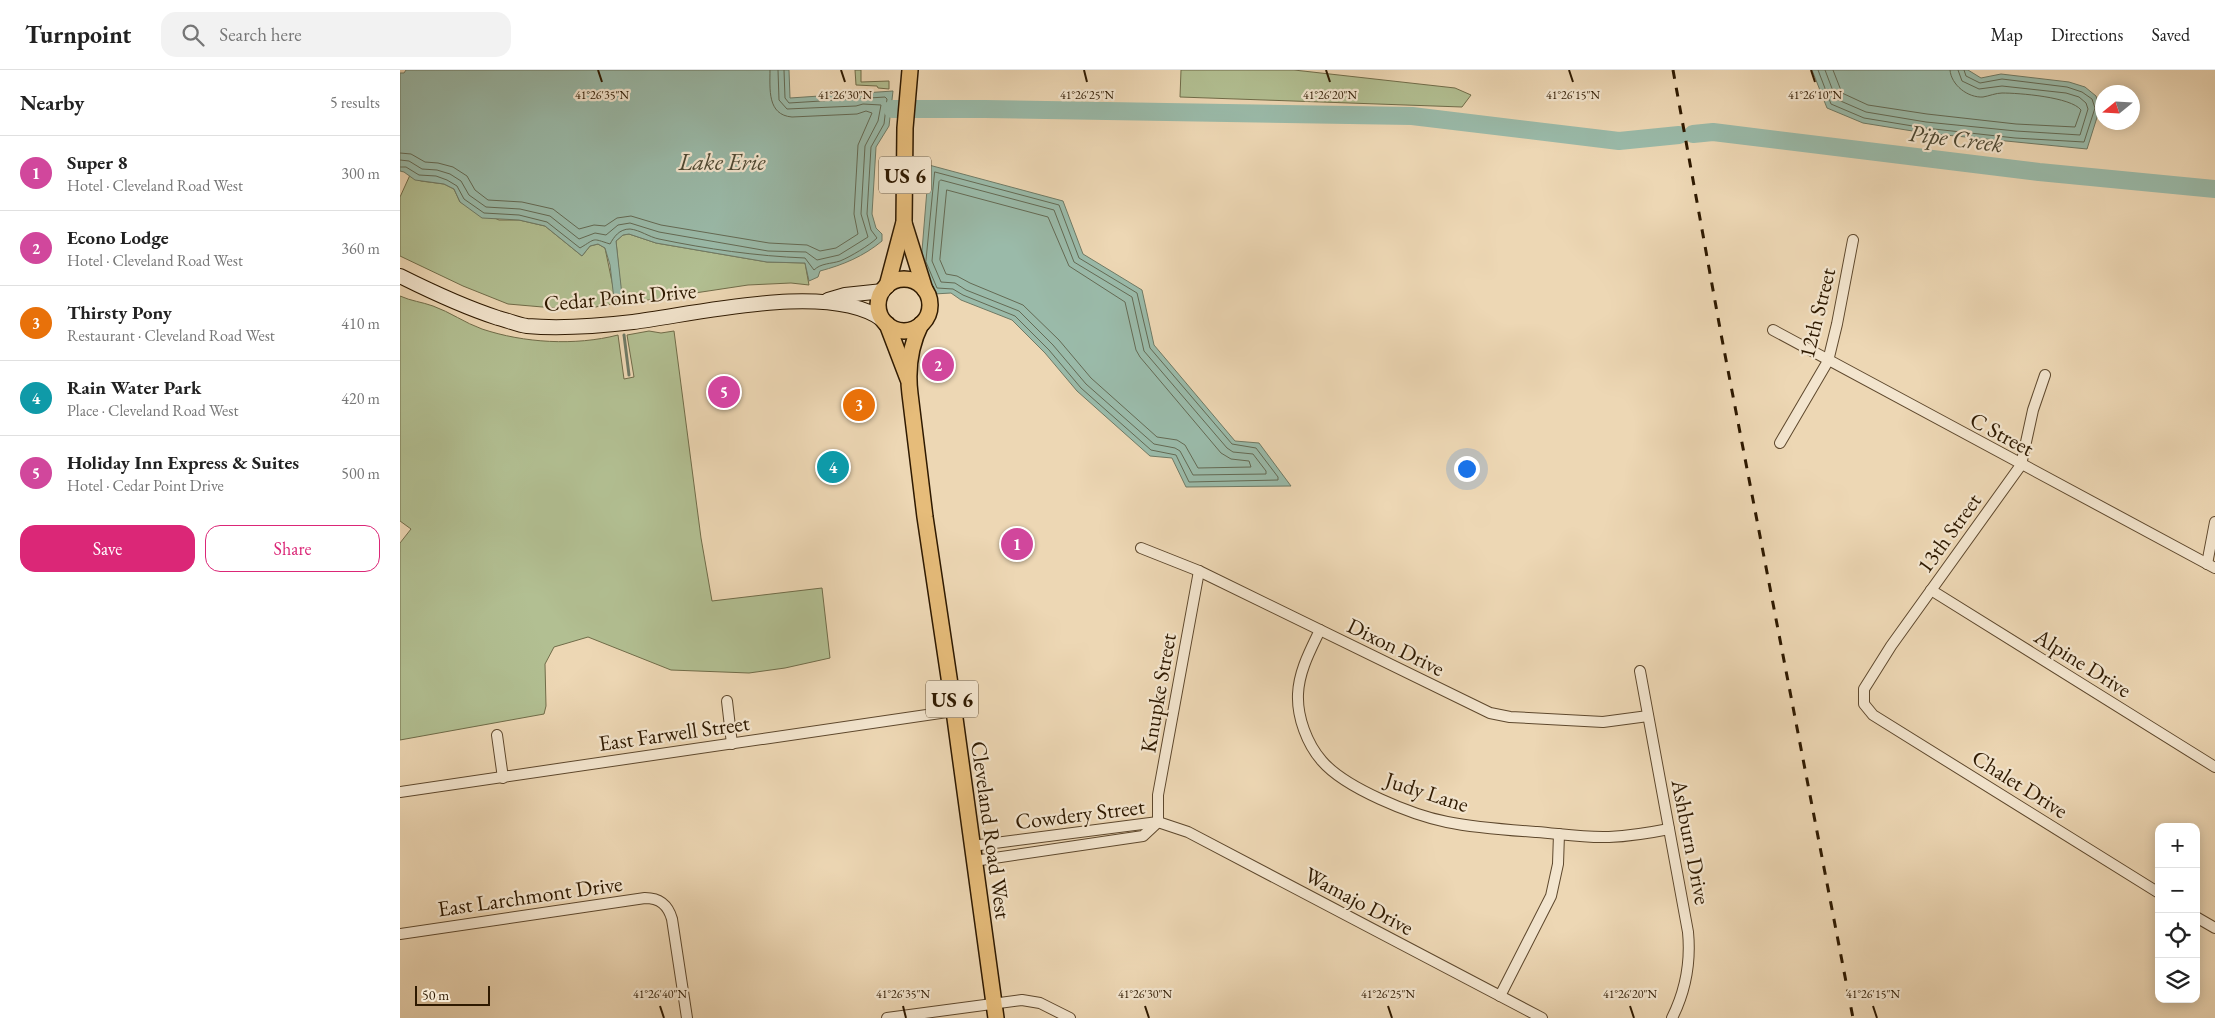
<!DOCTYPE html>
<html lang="en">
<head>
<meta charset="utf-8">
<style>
	:root { --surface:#fff; --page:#f2f2f2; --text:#222; --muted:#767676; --line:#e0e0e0; --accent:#db2777 }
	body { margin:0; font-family:"EB Garamond",serif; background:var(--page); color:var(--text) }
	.controls { position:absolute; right:15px; bottom:15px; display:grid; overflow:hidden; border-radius:10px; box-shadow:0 2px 12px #0003 }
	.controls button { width:45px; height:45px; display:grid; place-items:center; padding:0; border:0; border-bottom:1px solid var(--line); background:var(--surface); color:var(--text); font:25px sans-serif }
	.compass { position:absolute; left:1695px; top:15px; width:45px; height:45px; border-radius:50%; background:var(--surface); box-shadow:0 2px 12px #0003; rotate:252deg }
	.scale { position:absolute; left:15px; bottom:12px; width:75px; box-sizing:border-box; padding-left:5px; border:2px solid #2e1900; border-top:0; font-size:14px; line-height:18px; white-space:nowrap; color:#2e1900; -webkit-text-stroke:4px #f3e5ce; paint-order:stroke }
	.you { position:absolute; left:1066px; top:398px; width:18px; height:18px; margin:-12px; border:4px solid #fff; border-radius:50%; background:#1a73e8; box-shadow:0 0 0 8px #1a73e833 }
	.badge { display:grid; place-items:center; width:32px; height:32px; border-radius:50%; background:var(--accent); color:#fff; font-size:16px; font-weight:700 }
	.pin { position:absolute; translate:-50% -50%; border:2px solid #fff; box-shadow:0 1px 5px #0006 }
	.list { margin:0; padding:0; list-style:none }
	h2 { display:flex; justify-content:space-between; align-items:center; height:65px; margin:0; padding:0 20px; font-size:21px }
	h2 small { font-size:16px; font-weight:400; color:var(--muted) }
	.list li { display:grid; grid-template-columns:32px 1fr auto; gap:15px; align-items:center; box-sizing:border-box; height:75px; padding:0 20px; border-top:1px solid var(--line) }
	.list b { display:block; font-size:19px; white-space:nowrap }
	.list p { margin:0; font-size:16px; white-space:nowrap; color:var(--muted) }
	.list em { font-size:16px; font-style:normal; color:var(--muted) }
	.actions { display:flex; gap:10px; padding:15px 20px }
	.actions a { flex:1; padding:11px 0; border:1px solid var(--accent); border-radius:15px; text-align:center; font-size:18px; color:var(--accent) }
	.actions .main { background:var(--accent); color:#fff }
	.icon { flex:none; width:28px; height:28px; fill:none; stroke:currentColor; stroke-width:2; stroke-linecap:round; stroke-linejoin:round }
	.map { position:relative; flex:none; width:1815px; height:948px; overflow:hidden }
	header { display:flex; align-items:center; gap:30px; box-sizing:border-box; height:70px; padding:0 25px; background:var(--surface); border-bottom:1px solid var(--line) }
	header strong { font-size:24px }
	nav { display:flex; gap:28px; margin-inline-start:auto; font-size:18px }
	.search { width:350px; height:45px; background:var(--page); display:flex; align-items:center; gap:12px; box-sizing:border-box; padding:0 18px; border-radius:15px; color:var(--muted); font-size:19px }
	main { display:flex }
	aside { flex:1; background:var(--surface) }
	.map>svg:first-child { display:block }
</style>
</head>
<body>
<header>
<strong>Turnpoint</strong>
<div class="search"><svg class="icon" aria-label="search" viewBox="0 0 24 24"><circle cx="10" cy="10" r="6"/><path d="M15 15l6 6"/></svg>Search here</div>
<nav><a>Map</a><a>Directions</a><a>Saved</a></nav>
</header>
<main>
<aside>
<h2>Nearby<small>5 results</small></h2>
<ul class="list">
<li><span class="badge" style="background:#d1479c">1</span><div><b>Super 8</b><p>Hotel · Cleveland Road West</p></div><em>300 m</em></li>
<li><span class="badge" style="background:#d1479c">2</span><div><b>Econo Lodge</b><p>Hotel · Cleveland Road West</p></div><em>360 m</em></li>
<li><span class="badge" style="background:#e8710a">3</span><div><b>Thirsty Pony</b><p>Restaurant · Cleveland Road West</p></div><em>410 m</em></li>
<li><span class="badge" style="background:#0f9aa8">4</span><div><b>Rain Water Park</b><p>Place · Cleveland Road West</p></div><em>420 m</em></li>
<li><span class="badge" style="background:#d1479c">5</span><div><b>Holiday Inn Express &amp; Suites</b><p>Hotel · Cedar Point Drive</p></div><em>500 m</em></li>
</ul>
<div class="actions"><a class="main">Save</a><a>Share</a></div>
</aside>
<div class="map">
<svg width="1815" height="948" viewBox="0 0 1815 948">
	<rect width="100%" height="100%" fill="#edd7b4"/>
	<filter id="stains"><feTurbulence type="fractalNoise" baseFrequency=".004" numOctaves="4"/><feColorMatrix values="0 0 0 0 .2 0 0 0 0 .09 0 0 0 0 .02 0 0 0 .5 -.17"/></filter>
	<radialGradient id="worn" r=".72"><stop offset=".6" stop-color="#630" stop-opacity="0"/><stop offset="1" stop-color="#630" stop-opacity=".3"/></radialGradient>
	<!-- green -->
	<g fill="#b2bf92" stroke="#706c49">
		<path d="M455 0H461V12L489 11V19L478 18 477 16 456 15Z"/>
		<path d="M781 0H894L1055 18 1071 25 1062 37 780 27Z"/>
		<path d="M10 105 21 111 44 114 54 119 60 132 99 150H119L145 156 182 186 190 176 198 174 205 178 217 236 208 234 192 238H154L108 234 63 216 0 186V127Z"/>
		<path d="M229 164 256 173 367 192 405 193 409 215 391 213 348 215 222 234 216 171 223 165Z"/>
		<path d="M0 226C11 231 22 232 33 236 50 242 65 253 82 259 124 273 175 276 218 265L224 309 234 307 227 265 249 261 261 263 274 261 301 468 312 531 422 518 430 588 385 598 349 603 271 600 188 567 154 577 145 594 146 636 144 644 0 670V473L11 459 0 451Z"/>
	</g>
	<!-- water -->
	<g fill="#9abaa9" stroke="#6f7a65">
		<path d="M6 0H389L390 28 493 21 489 56 476 77 472 144 476 158 482 164V171C464 186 443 195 420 201L418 207 409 211 405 193 367 192 256 173 229 164 223 165 216 171 222 225V231L214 229 210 195 205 178 198 174 190 176 182 186 145 156 119 150 82 148 60 132 54 119 44 114 15 110 4 102 0 101V3H4Z"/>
		<path d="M1412 0H1568L1581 8 1601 4 1669 12 1685 17 1696 26 1700 38 1687 79 1525 63 1463 53 1427 38Z"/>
		<path d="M529 95 663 131 683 184 742 220 754 275 835 371 859 373 891 416 786 417 772 388 750 386 677 321 645 283 612 250 561 230 551 223 534 224 521 193Z"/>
	</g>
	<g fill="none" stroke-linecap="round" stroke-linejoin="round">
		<!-- shore -->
		<g stroke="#646a54" stroke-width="1">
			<path d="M1418 0 1431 34 1464 48 1525 58 1615 68 1684 72 1695 38 1692 29 1682 22 1667 17 1602 9 1580 13 1566 6 1564 0"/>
			<path d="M1425 0 1436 29 1466 42 1526 52 1616 61 1680 65 1688 39 1686 33 1679 27 1666 23 1602 16 1579 19 1562 11 1558 0"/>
			<path d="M1433 0 1442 23 1468 35 1527 44 1616 54 1675 57 1681 40C1671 27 1619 23 1602 23 1596 23 1589 26 1583 27 1568 28 1551 15 1550 0"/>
			<path d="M0 83 11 84 25 92 38 93 53 97 67 106 75 120 88 130 122 132 153 139 179 159 194 155 205 156 217 148 231 146 261 155 369 173 407 175 420 181 436 178 458 164 454 144 458 75 472 43 466 41 457 44 392 47C367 45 370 19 370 0"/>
			<path d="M0 90 9 91 22 99 37 100 50 104 61 111 69 125 86 137 120 139 150 146 179 169 195 163 206 165 218 155 230 153 259 162 368 181 406 182 417 190 439 185 468 167 461 144 465 76 478 51 481 35 463 34 456 36 387 39 379 30 378 0"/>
			<path d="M0 97H6L19 105 36 106 47 110 57 116 64 129 84 143 119 145 147 152 180 178C197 168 191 168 210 174 214 167 219 159 230 159 240 160 249 167 259 169 307 179 356 186 405 188L414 200C421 193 431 194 440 191 450 187 470 175 477 168L471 160 467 144 471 77 484 54 487 29 485 27 389 33 385 28 384 0"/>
			<path d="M535 102 659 135 679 188 737 223 750 278 832 374 856 378 878 407V410L789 412 776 385 751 380 681 318 649 280 615 246 563 225 553 219 537 218 526 192Z"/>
			<path d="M541 110 654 140 674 192 732 227 744 281 827 378 833 382 853 384 866 401V404L793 405 780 381 775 378 754 374 686 314 653 275 619 241 566 220 555 213 541 212 532 191 539 112Z"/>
			<path d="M547 120 648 147 669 196 725 232 736 280 740 287 821 383 831 389 849 391 851 397 798 398 785 375 777 370 757 367 691 308 659 270 623 235 570 213 557 206 546 204 540 190Z"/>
		</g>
		<!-- stream -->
		<path stroke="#6f7a65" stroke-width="3" d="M224 265 229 305"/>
		<!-- river -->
		<g stroke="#9abaa9" stroke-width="18">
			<path d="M492 39H585L1012 46 1219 71 1279 65"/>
			<path d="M1293 64 1313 62 1639 102 1815 119"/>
		</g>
		<!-- street casing -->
		<g stroke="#5e482d" stroke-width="12">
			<g id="street">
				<path d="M1373 260 1815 498"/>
				<path d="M1645 305 1633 340 1621 395 1491 576 1464 619V634L1473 645 1759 823"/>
				<path d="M1380 373 1428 291 1437 254 1453 170"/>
				<path d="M741 478 799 501 1090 643 1110 647 1203 652 1248 646"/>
				<path d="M1807 494 1815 452"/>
				<path d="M1531 520 1815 697"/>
				<path d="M920 560C910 581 899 601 898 624 897 647 907 674 922 691 945 718 1012 745 1047 752 1076 758 1107 760 1137 762 1161 764 1185 768 1209 767 1230 766 1249 763 1269 759"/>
				<path d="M1240 601 1288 862C1291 893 1286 920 1272 948"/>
				<path d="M327 631 332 674"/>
				<path d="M97 665 103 708"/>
				<path d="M0 722 554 641"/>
				<path d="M758 752V725L799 501"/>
				<path d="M572 776 758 752 788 762 1142 948"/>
				<path d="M574 791 743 766 758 752"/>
				<path d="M1796 847 1815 858"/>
				<path d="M0 864 245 828C260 828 268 835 272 849L287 948"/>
				<path d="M1100 926 1151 826 1158 794 1159 764"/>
				<path d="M487 948 622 930 640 933 670 948"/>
			</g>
		</g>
		<!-- secondary casing -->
		<g stroke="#2e1900" stroke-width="16">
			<g id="secondary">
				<path d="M0 206C32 222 64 237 98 248 107 250 118 255 127 256 162 259 199 256 233 252 297 244 430 211 483 250"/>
				<path d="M428 230 445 225 483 221"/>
			</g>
		</g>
		<!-- primary casing -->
		<g stroke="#2e1900" stroke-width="18">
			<g id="primary">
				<path d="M504 153 525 220"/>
				<circle cx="504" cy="235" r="26"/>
				<path d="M487 216 504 152 505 58 510 0"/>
				<path d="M487 254 508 309"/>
				<path d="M521 254C510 276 507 300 510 324L525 447 554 641 596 948"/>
			</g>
		</g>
		<!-- street -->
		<use href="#street" stroke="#f3e5ce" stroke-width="10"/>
		<!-- secondary -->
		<use href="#secondary" stroke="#f3e5ce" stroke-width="14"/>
		<!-- primary -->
		<use href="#primary" stroke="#e6bc7a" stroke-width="15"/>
		<!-- rail -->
		<path stroke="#2e1900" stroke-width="3" stroke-dasharray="9 9" stroke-linecap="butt" d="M1273 0 1321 264 1453 948"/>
	</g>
	<!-- ticks -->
	<path fill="none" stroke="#2e1900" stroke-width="2" d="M198 0 202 12M441 0 445 12M684 0 687 12M926 0 930 12M1169 0 1173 12M1411 0 1415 12M260 936 264 948M503 936 506 948M745 936 749 948M988 936 992 948M1230 936 1234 948M1473 936 1477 948"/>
	<g text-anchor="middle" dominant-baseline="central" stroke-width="4.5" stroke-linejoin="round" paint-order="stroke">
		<!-- shield labels -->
		<g fill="#f3e5ce" stroke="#69563e" stroke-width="1">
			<rect x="479" y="86.5" width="52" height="37" rx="4"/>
			<rect x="526" y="610.5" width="52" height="37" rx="4"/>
		</g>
		<g font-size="21" font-weight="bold" fill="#2e1900">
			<text x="505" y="105">US 6</text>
			<text x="552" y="629">US 6</text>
		</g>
		<!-- street labels -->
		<g font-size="22" fill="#2e1900" stroke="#f3e5ce">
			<text transform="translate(220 227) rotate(-5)">Cedar Point Drive</text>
			<text transform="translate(1417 243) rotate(-76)">12th Street</text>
			<text transform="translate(1602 364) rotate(28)">C Street</text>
			<text transform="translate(1549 463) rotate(-54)">13th Street</text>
			<text transform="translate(996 577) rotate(26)">Dixon Drive</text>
			<text transform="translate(1683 593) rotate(32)">Alpine Drive</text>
			<text transform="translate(758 623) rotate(-80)">Knupke Street</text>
			<text transform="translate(274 663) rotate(-8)">East Farwell Street</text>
			<text transform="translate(1620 714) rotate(32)">Chalet Drive</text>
			<text transform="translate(1027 722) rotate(18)">Judy Lane</text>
			<text transform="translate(680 744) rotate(-7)">Cowdery Street</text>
			<text transform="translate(591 760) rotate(82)">Cleveland Road West</text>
			<text transform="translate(1291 772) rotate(79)">Ashburn Drive</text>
			<text transform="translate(130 826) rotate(-8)">East Larchmont Drive</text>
			<text transform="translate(959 831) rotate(28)">Wamajo Drive</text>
		</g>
		<!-- water labels -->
		<g font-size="24" font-style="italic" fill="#4e4933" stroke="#f3e5ce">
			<text transform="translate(1556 68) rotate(7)">Pipe Creek</text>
			<text x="322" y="91">Lake Erie</text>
		</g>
	</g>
	<g font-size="12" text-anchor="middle" fill="#2e1900" stroke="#f3e5ce" stroke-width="4.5" stroke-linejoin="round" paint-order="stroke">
		<text x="202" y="29">41°26'35"N</text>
		<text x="445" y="29">41°26'30"N</text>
		<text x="687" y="29">41°26'25"N</text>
		<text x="930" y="29">41°26'20"N</text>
		<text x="1173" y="29">41°26'15"N</text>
		<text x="1415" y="29">41°26'10"N</text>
		<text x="260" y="928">41°26'40"N</text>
		<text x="503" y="928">41°26'35"N</text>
		<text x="745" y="928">41°26'30"N</text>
		<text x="988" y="928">41°26'25"N</text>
		<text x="1230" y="928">41°26'20"N</text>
		<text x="1473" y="928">41°26'15"N</text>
	</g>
	<rect width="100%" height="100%" filter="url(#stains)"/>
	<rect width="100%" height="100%" fill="url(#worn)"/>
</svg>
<div class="controls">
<button>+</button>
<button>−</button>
<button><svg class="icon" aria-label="locate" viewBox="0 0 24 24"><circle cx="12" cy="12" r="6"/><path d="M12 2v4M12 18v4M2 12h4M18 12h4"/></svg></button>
<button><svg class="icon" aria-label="layers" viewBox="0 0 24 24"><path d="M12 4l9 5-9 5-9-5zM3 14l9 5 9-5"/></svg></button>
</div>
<svg class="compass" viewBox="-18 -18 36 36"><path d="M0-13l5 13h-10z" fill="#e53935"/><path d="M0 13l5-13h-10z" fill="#767676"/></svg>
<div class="scale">50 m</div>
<div class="you"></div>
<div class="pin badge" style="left:617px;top:474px;background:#d1479c">1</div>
<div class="pin badge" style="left:538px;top:295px;background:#d1479c">2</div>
<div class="pin badge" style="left:459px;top:335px;background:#e8710a">3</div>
<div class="pin badge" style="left:433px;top:397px;background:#0f9aa8">4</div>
<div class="pin badge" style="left:324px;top:322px;background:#d1479c">5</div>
</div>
</main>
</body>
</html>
